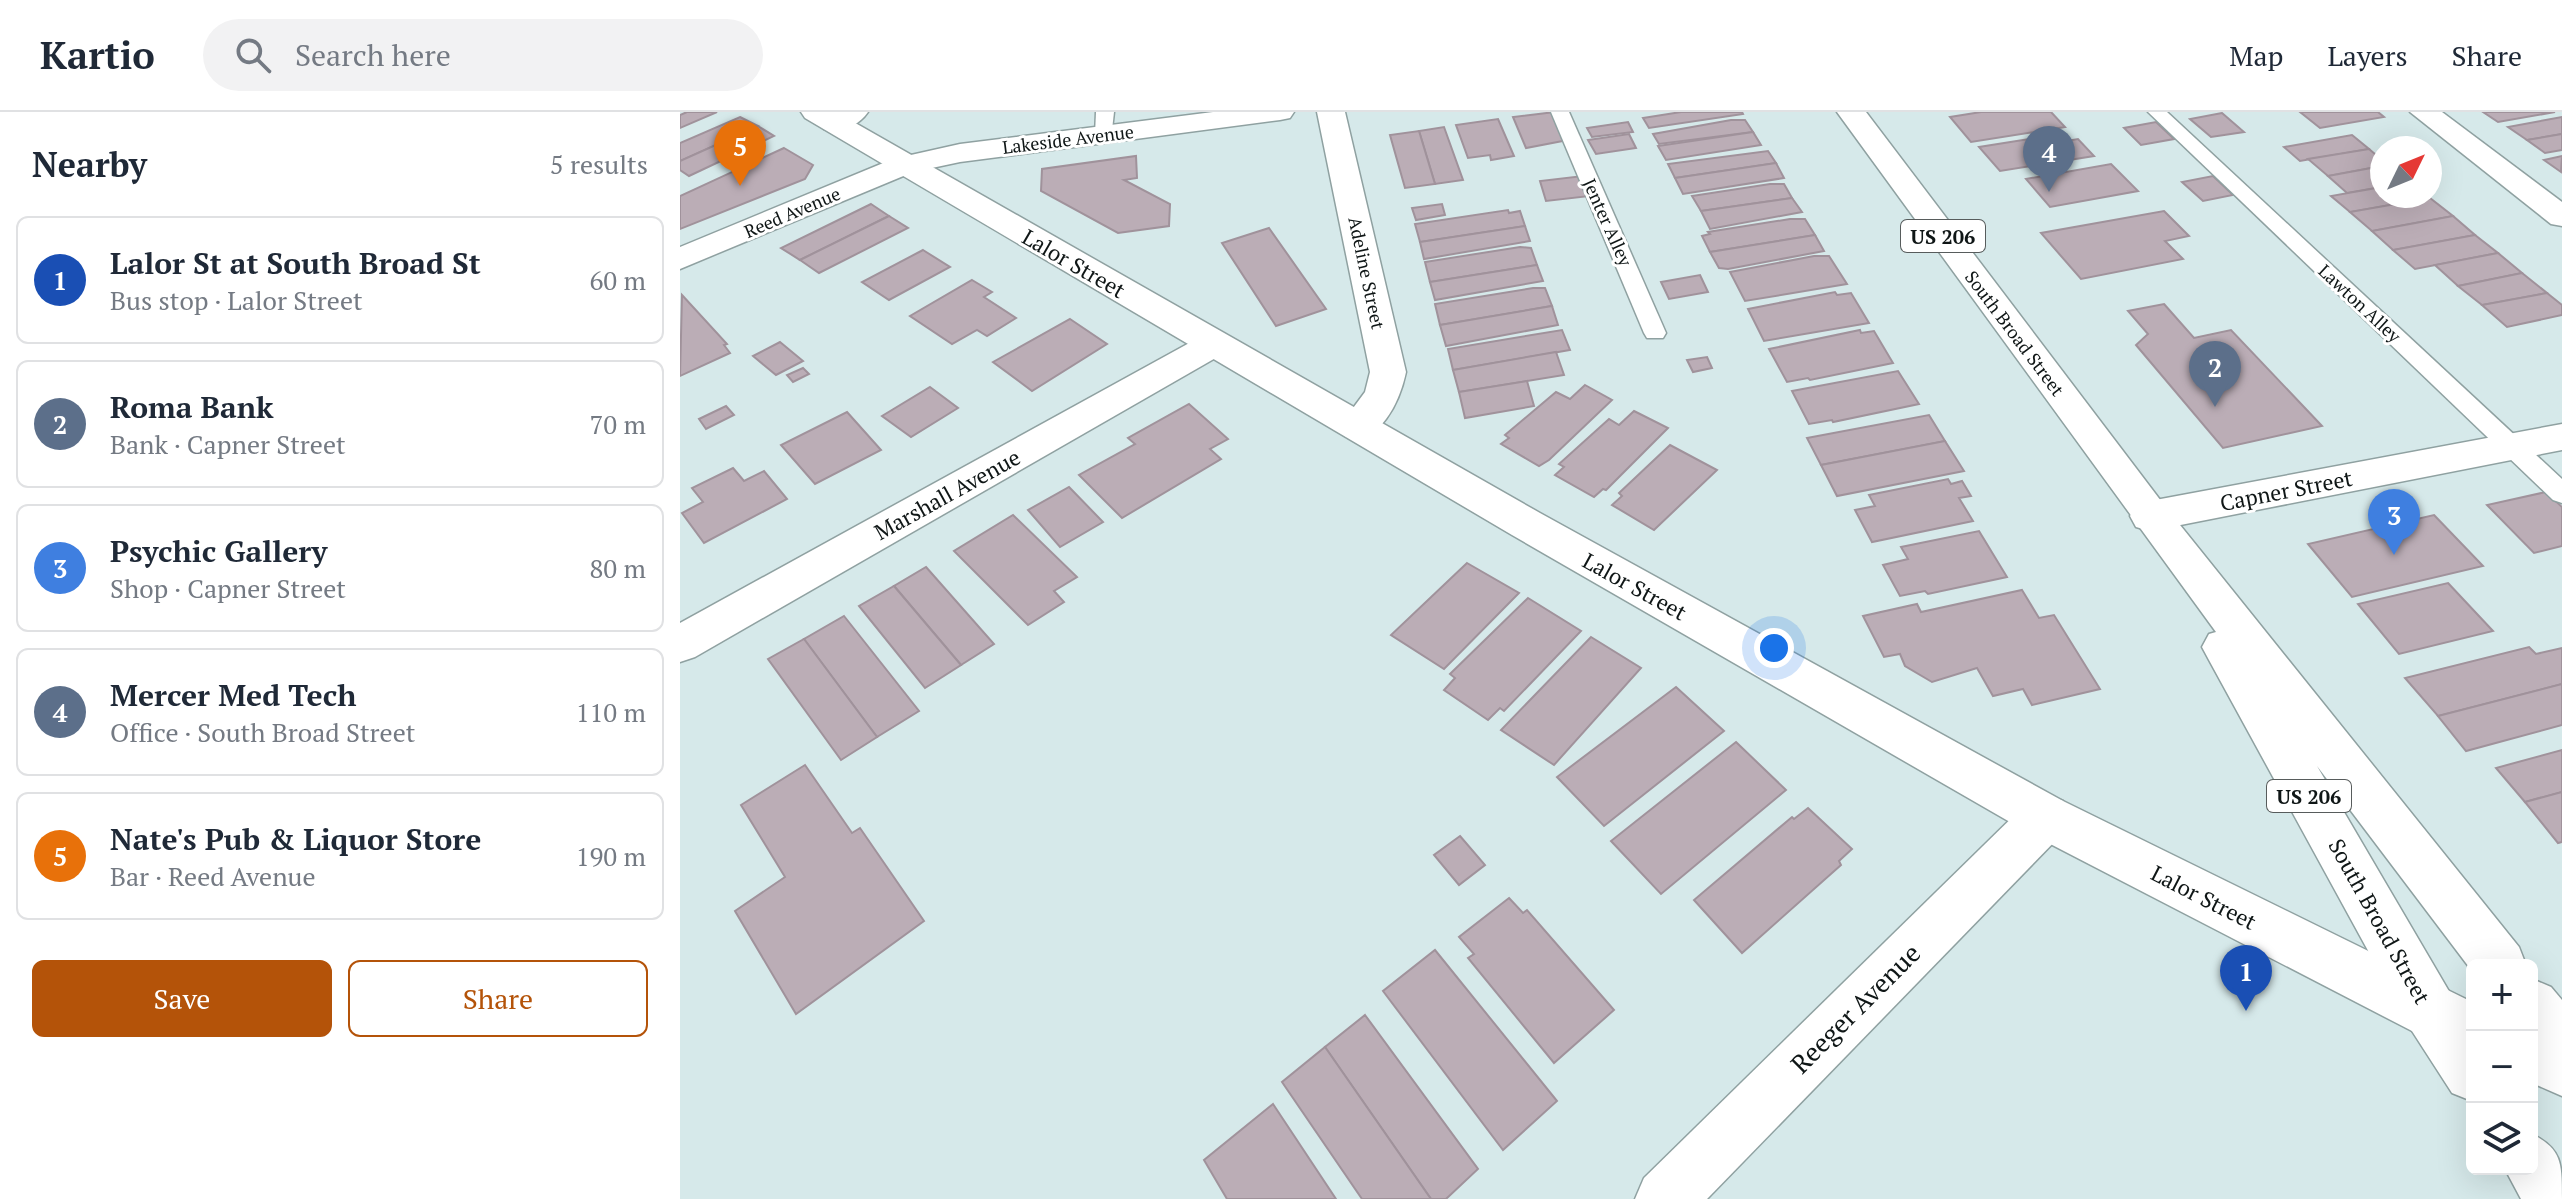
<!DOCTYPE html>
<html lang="en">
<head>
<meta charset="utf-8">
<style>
	:root { --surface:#fff; --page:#f2f2f3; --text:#1f2937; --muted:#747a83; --line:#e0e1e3; --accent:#b45309 }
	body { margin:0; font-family:"PT Serif",serif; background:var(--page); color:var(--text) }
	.controls { position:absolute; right:24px; bottom:24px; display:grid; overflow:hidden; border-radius:12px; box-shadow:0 8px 32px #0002 }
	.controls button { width:72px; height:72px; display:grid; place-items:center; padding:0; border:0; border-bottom:2px solid var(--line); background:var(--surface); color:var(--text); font:40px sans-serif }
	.compass { position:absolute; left:1690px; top:24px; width:72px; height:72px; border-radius:50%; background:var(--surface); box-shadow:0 8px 32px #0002; rotate:47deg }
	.you { position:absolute; left:1094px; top:536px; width:28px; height:28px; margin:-20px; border:6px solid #fff; border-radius:50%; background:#1a73e8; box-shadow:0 0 0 12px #1a73e833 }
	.badge { display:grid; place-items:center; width:52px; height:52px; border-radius:50%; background:var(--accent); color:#fff; font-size:26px; font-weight:700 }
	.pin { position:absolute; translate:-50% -66px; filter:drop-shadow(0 2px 4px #0008) }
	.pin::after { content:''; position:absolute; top:42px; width:28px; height:24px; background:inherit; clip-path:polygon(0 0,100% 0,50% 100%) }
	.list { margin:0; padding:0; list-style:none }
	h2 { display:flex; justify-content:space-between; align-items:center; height:104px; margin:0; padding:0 32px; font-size:34px }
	h2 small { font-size:26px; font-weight:400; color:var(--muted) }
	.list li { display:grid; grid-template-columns:52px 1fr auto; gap:24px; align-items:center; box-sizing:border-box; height:128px; margin:0 16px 16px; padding:0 16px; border:2px solid var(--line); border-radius:12px }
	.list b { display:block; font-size:30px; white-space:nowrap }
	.list p { margin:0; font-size:26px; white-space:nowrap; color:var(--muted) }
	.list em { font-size:26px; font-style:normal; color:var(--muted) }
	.actions { display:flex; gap:16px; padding:24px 32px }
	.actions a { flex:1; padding:18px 0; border:2px solid var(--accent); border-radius:12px; text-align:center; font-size:28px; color:var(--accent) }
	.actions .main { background:var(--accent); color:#fff }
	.icon { flex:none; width:44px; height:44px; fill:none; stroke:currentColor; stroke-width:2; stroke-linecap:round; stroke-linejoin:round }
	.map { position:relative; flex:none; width:1882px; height:1087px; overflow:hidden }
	header { display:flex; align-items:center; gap:48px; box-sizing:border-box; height:112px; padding:0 40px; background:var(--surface); border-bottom:2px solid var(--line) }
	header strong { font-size:38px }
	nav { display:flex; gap:44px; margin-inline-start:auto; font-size:28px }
	.search { width:560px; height:72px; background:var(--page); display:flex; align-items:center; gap:20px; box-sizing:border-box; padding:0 28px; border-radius:44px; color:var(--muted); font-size:30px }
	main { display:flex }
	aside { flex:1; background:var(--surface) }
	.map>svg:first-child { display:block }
</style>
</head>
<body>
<header>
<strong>Kartio</strong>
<div class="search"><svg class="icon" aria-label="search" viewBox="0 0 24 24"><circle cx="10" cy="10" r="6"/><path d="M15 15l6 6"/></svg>Search here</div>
<nav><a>Map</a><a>Layers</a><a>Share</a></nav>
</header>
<main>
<aside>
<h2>Nearby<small>5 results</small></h2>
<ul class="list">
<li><span class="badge" style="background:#1a4fb4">1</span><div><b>Lalor St at South Broad St</b><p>Bus stop · Lalor Street</p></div><em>60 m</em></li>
<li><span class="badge" style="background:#5c6f8a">2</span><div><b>Roma Bank</b><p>Bank · Capner Street</p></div><em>70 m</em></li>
<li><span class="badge" style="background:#3f7fe0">3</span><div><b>Psychic Gallery</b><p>Shop · Capner Street</p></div><em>80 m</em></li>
<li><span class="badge" style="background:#5c6f8a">4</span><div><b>Mercer Med Tech</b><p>Office · South Broad Street</p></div><em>110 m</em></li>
<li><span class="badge" style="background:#e8710a">5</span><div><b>Nate's Pub &amp; Liquor Store</b><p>Bar · Reed Avenue</p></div><em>190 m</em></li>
</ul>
<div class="actions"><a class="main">Save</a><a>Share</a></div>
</aside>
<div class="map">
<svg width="1882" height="1087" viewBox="0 0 1882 1087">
	<rect width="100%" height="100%" fill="#d6e9ea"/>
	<!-- building -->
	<g fill="#bbadb6" stroke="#a0929b" stroke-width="2">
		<path d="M7 0H37L0 16V3Z"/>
		<path d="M875 0 888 28 846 36 833 5Z"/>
		<path d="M1001 0H1062L1063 2 969 16 963 6Z"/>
		<path d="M1301 0H1371L1385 15 1291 30 1270 5Z"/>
		<path d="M1620 0H1698L1704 5 1640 16Z"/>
		<path d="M1803 0H1875L1818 10Z"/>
		<path d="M1542 1 1564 20 1531 25 1510 7Z"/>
		<path d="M60 5 78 14 0 49V31Z"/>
		<path d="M1882 5V22L1847 28 1828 15Z"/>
		<path d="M818 7 834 44 811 48 810 43 788 46 776 13Z"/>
		<path d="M1051 8H1065L1073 20 979 32 973 22Z"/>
		<path d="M948 10 953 20 912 25 907 16Z"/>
		<path d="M1476 10 1494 27 1461 33 1444 16Z"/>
		<path d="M78 14 94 24 9 64 0 58V49Z"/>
		<path d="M764 15 783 68 755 72 739 19Z"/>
		<path d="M739 19 755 72 725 76 710 23Z"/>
		<path d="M1073 20 1081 33 986 48 978 34Z"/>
		<path d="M949 22 956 36 916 42 908 28Z"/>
		<path d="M1882 22V38L1865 41 1847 28Z"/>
		<path d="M1374 23 1381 30 1398 27 1414 44 1320 59 1299 35Z"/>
		<path d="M1672 23 1689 37 1620 49 1604 35Z"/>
		<path d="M104 36 133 53 125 67 0 117V84Z"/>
		<path d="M1689 37 1702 48V54L1648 64 1628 47Z"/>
		<path d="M1088 39 1096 51 995 66 988 52Z"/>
		<path d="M456 44 457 66 444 68 490 92 489 114 438 121 361 79 362 57Z"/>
		<path d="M1882 44 1881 60 1864 48Z"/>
		<path d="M1096 51 1104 66 1003 82 995 66Z"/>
		<path d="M1431 52 1458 79 1370 95 1346 67Z"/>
		<path d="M1702 54V75L1667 81 1648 64Z"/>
		<path d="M903 64 910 84 866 89 860 69Z"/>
		<path d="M1533 64 1553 83 1523 89 1502 70Z"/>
		<path d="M1090 72H1104L1112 86 1021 99 1012 84Z"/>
		<path d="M1702 75V84L1750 86 1670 100 1651 84Z"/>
		<path d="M1112 86 1122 100 1030 117 1021 99Z"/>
		<path d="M1750 86 1773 104 1692 119 1670 100Z"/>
		<path d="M191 92 209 104 120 148 101 136Z"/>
		<path d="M762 92 765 103 736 108 732 96Z"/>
		<path d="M828 98 829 101 840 99 845 114 740 130 735 112Z"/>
		<path d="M1484 99 1509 124 1485 129 1503 147 1401 167 1361 121Z"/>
		<path d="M209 104 228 116 139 161 120 148Z"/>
		<path d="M1773 104 1795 123 1713 138 1692 119Z"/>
		<path d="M1110 107H1125L1135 123 1030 140 1022 124 1030 122 1028 120Z"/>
		<path d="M845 114 850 129 744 147 740 130Z"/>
		<path d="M589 116 646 197 596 214 542 131Z"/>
		<path d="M1135 123 1144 139 1048 157 1039 156 1030 140Z"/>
		<path d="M1795 123 1818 141 1735 157 1713 138Z"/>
		<path d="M840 135 851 136 857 153 750 170 745 150Z"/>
		<path d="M243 138 270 155 209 188 182 170Z"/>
		<path d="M1818 141 1842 161 1778 174 1755 153Z"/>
		<path d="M1134 144H1149L1167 172 1065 189 1050 160Z"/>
		<path d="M857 153 863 169 755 188 750 170Z"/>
		<path d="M1842 161 1867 181 1802 193 1778 174Z"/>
		<path d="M1020 163 1028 180 989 187 981 170Z"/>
		<path d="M292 168 312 180 304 185 336 206 307 224 297 218 272 232 230 204Z"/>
		<path d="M853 176H865L872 194 760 213 755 192Z"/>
		<path d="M1155 180 1157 183 1171 181 1189 211 1084 229 1068 197Z"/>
		<path d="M1867 181 1882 193V203L1827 215 1802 193Z"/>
		<path d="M2 183 47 232 44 233 50 241 0 264Z"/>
		<path d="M1484 192 1514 226 1551 218 1642 314 1543 336 1456 233 1468 222 1448 199Z"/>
		<path d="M872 194 878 213 766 234 760 213Z"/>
		<path d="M390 207 427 232 352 279 313 250Z"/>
		<path d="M882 218 890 238 773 258 768 237Z"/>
		<path d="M1180 218 1181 221 1194 219 1213 251 1130 268 1128 266 1107 270 1089 237Z"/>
		<path d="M100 230 123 249 96 263 73 244Z"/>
		<path d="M876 240 884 263 779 280 773 258Z"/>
		<path d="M1027 245 1032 256 1013 260 1007 248Z"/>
		<path d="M123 256 129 262 113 270 107 263Z"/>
		<path d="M1218 259 1239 292 1153 310 1152 308 1129 312 1112 279Z"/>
		<path d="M847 269 854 294 785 306 779 280Z"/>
		<path d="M905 273 932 288 869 348 859 354 821 332 829 326 825 323 876 280 890 287Z"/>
		<path d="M250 275 278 296 231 325 202 304Z"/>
		<path d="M509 292 548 327 530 337 541 347 442 406 399 363 455 332 448 326Z"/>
		<path d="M46 294 54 303 26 317 19 307Z"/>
		<path d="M954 299 988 316 926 378 923 377 914 385 875 363 884 355 879 352 929 307 939 313Z"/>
		<path d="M167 300 201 338 135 372 101 333Z"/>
		<path d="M1249 303 1265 329 1141 353 1127 326Z"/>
		<path d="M1265 329 1284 359 1157 384 1141 353Z"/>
		<path d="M990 333 1037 358 974 418 932 393 942 384 939 381Z"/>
		<path d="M53 356 64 369 84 359 107 387 24 431 2 401 23 390 12 376Z"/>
		<path d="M1268 367 1271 372 1282 369 1291 384 1279 386 1293 409 1192 430 1175 398 1195 394 1189 383Z"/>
		<path d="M389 375 423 410 380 435 348 398Z"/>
		<path d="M1866 380 1882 395V434L1854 441 1807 393Z"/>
		<path d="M333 403 397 465 374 479 384 490 348 513 274 439Z"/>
		<path d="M1754 403 1803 454 1672 485 1628 432Z"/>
		<path d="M1299 419 1327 465 1248 482 1245 479 1220 484 1203 453 1228 447 1221 435Z"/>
		<path d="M787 451 839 481 764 557 711 523Z"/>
		<path d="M246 455 314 532 281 553 214 474Z"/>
		<path d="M1768 471 1813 519 1719 542 1678 492Z"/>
		<path d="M214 474 281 553 245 576 179 494Z"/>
		<path d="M1342 478 1359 506 1374 503 1420 577 1352 593 1343 577 1313 584 1297 556 1252 570 1225 554 1220 542 1204 545 1183 504 1237 492 1241 500Z"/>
		<path d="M848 486 901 519 824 599 820 596 808 608 764 578 775 566 770 562Z"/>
		<path d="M164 504 239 599 197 625 124 527Z"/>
		<path d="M911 525 961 556 874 653 821 618Z"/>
		<path d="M124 527 197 625 161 648 88 547Z"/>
		<path d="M1849 535 1856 542 1882 536V572L1758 604 1725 566Z"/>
		<path d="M1882 572V613L1786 639 1758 604Z"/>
		<path d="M996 575 1044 619 924 714 877 665Z"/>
		<path d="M1056 630 1106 678 981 782 931 729Z"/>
		<path d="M1882 638V680L1845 690 1816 656Z"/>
		<path d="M125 653 172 721 180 716 244 809 116 902 55 799 105 765 61 693Z"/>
		<path d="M1882 680V730L1878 731 1845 690Z"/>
		<path d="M1128 696 1172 737 1159 749 1161 753 1062 841 1014 788 1112 705 1114 707Z"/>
		<path d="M780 724 805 753 779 773 754 743Z"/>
		<path d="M829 786 843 801 847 798 934 898 874 951 788 846 794 842 779 825Z"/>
		<path d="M755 838 877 989 823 1038 703 879Z"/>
		<path d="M685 903 798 1057 766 1087H751L645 935Z"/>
		<path d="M645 935 751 1087H682L602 970Z"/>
		<path d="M593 992 656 1087H547L524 1048Z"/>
	</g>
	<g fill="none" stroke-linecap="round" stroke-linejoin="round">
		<!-- service casing -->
		<g stroke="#8fa1a1" stroke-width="3">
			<g id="service">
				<path d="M416 0H434L431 27 424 29 415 23Z"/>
				<path d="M871 0H889L986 221 983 226H967L964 221Z"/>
				<path d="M1468 0H1487L1882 367V391L1873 388Z"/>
			</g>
		</g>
		<!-- minor casing -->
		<g stroke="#8fa1a1" stroke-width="3">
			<g id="minor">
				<path d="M153 0H188C179 14 160 21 144 17L140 11Z"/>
				<path d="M533 0H614L610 6 600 8 280 50 233 60 0 157V135L213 47 280 32Z"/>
				<path d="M637 0H665L726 260C720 289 700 334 665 324L659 315 685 280 690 260Z"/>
				<path d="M1730 0H1762L1882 90V114L1871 112Z"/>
				<path d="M534 221 546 224 551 232 546 240 15 545 0 550V511L522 224Z"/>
				<path d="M1882 312V338L1470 419 1456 415 1450 404 1456 393 1470 389Z"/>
				<path d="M1366 683 1383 689 1390 705 1383 721 1027 1087H955L964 1066 1349 689Z"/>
			</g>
		</g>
		<!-- secondary casing -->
		<g stroke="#8fa1a1" stroke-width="3">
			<g id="secondary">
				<path d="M121 0H156L860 401 1383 689 1792 890V944L1732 919 1349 721 832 423 125 6Z"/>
				<path d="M1852 915 1882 928V984L1852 971Z"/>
			</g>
		</g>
		<!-- primary casing -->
		<g stroke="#8fa1a1" stroke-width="3">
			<g id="primary">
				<path d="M1157 0H1186L1484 393 1839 835 1846 853H1792V859L1637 654 1770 881 1792 912V989L1772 981 1732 919 1529 548 1522 535 1529 522 1536 520Z"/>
				<path d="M1852 867 1871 875 1882 888V960L1862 952 1852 938Z"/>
				<path d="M1852 1022C1882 1037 1882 1051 1882 1087H1841L1825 1057H1852Z"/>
			</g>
		</g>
		<!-- service -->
		<use href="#service" fill="#fff" fill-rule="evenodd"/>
		<!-- minor -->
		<use href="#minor" fill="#fff" fill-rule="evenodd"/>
		<!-- secondary -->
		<use href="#secondary" fill="#fff" fill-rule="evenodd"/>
		<!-- primary -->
		<use href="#primary" fill="#fff" fill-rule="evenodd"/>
	</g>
	<g text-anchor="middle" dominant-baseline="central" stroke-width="6" stroke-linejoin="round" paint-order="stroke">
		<!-- far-street labels -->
		<g font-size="18" fill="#0f1616" stroke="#fff">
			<text transform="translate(388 27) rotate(-7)">Lakeside Avenue</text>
			<text transform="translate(112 100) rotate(-23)">Reed Avenue</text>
			<text transform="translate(928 110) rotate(66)">Jenter Alley</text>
			<text transform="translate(687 161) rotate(78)">Adeline Street</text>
			<text transform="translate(1680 191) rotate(43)">Lawton Alley</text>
			<text transform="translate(1335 221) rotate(53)">South Broad Street</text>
		</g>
		<!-- shield labels -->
		<g fill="#fff" stroke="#575c5c" stroke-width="2">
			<rect x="1221" y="108" width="84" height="32" rx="6"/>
			<rect x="1587" y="668" width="84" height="32" rx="6"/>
		</g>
		<g font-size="20" font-weight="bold" fill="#0f1616">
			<text x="1263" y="124">US 206</text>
			<text x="1629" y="684">US 206</text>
		</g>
		<!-- street labels -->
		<g font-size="22" fill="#0f1616" stroke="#fff">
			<text transform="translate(394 151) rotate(30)">Lalor Street</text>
			<text transform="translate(1606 378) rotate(-11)">Capner Street</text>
			<text transform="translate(267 382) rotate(-29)">Marshall Avenue</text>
			<text transform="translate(955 474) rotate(29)">Lalor Street</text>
			<text transform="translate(1524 785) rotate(27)">Lalor Street</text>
			<text transform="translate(1700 809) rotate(61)">South Broad Street</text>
		</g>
		<!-- near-street labels -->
		<g font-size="26" fill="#0f1616" stroke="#fff">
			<text transform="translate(1175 896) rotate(-45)">Reeger Avenue</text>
		</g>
	</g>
</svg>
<div class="controls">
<button>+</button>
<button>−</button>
<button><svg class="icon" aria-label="layers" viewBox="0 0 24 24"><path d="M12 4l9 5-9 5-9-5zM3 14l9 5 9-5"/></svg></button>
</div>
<svg class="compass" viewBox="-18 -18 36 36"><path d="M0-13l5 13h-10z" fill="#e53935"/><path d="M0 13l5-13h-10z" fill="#747a83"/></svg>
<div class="you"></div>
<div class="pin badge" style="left:1566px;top:899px;background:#1a4fb4">1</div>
<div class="pin badge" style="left:1535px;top:295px;background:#5c6f8a">2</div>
<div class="pin badge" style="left:1714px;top:443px;background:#3f7fe0">3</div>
<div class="pin badge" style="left:1369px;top:80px;background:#5c6f8a">4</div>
<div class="pin badge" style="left:60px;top:74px;background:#e8710a">5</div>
</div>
</main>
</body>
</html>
